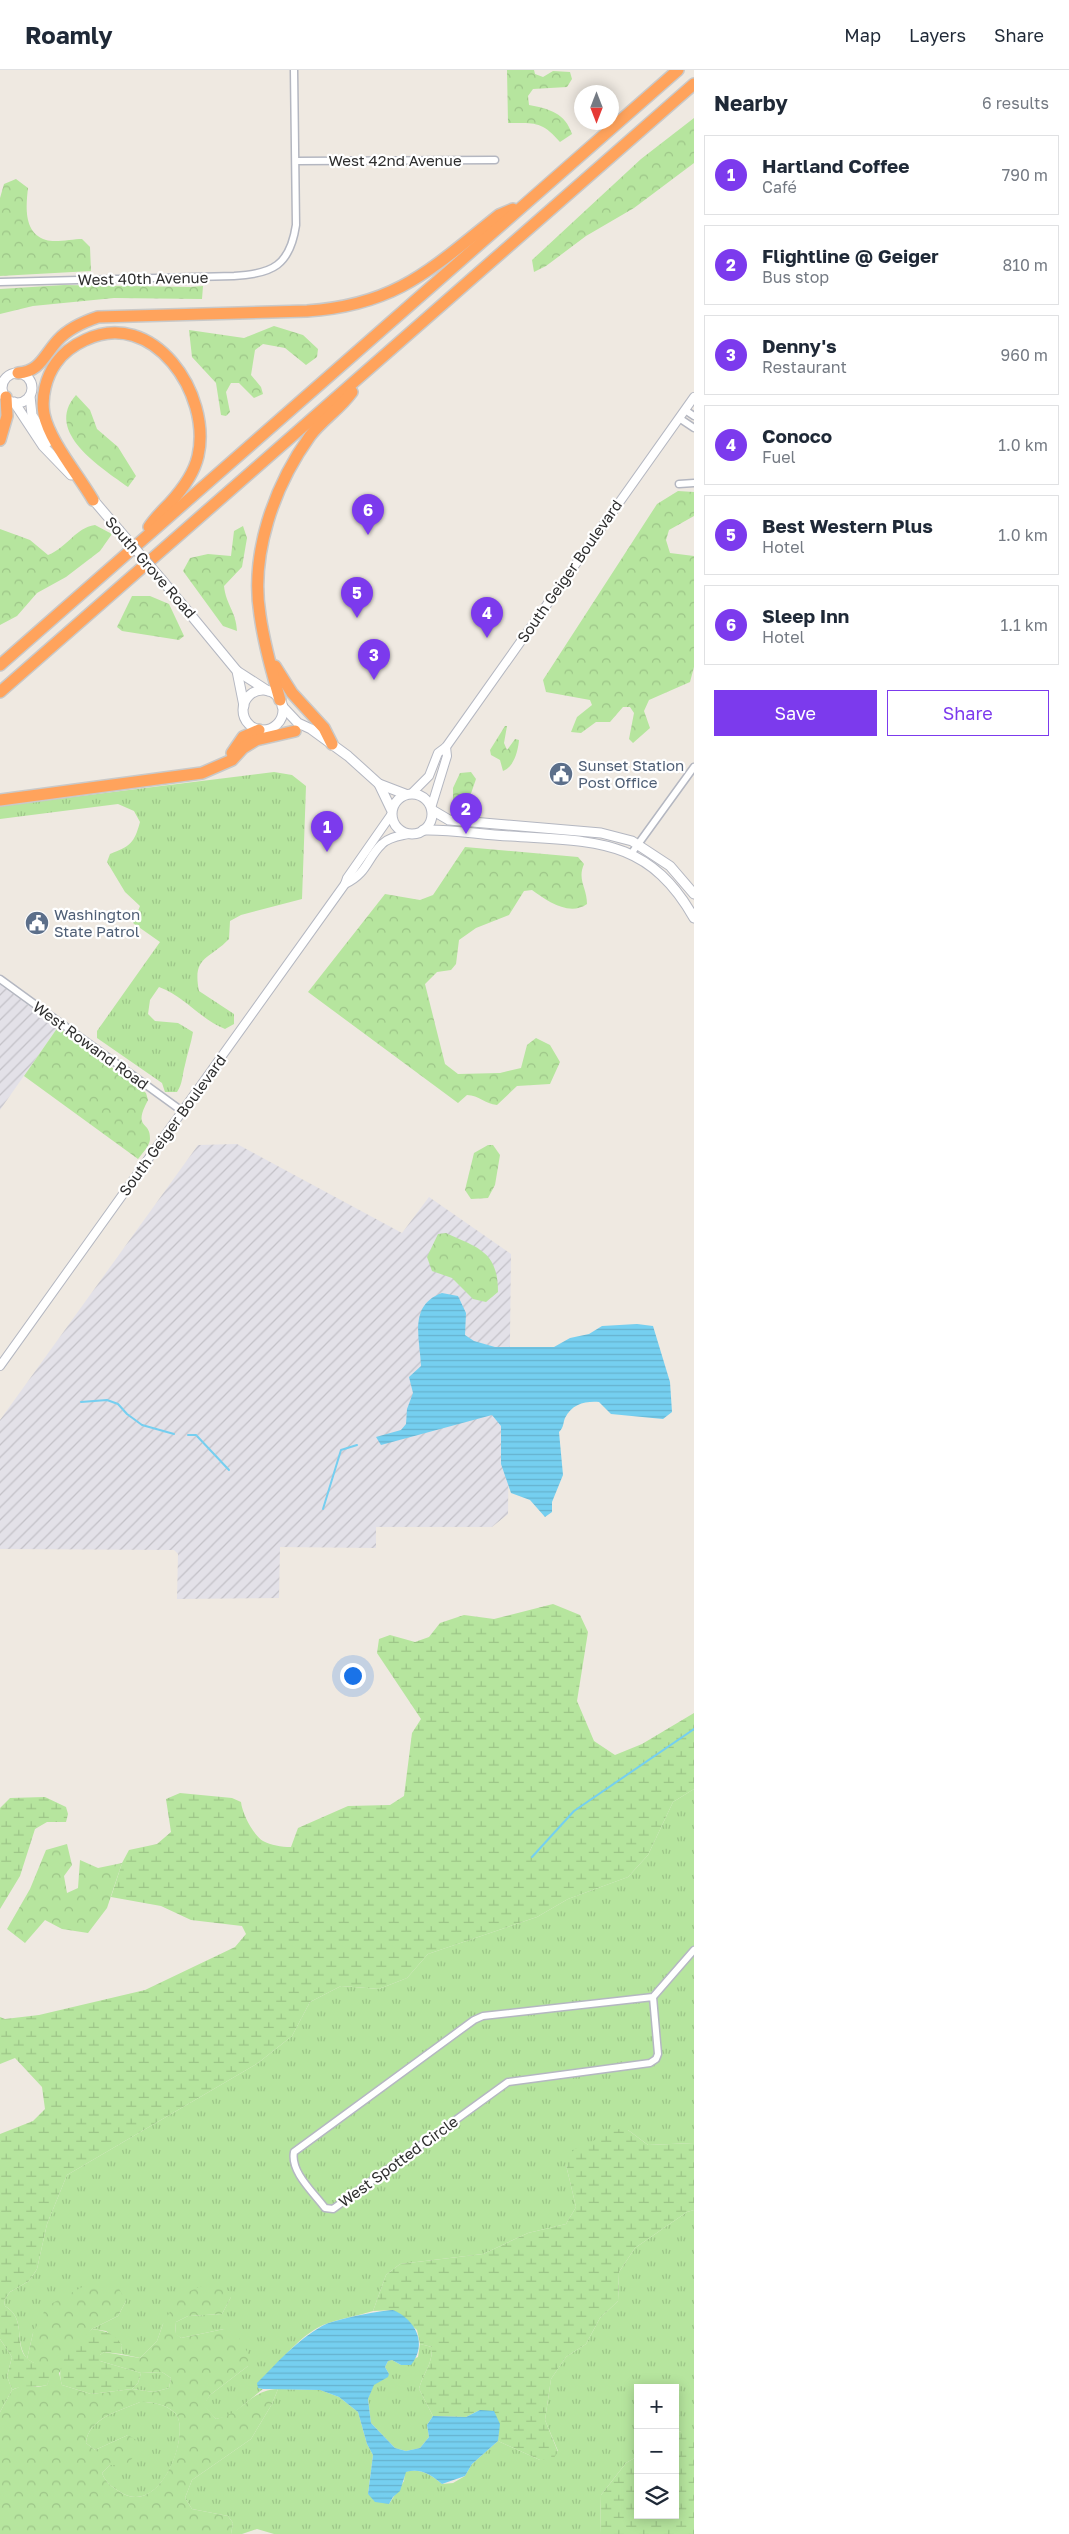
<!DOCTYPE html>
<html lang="en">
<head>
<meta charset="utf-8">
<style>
	:root { --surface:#fff; --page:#f2f2f3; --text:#1f2937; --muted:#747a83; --line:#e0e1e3; --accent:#7c3aed }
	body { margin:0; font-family:"Golos Text",sans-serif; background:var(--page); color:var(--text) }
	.controls { position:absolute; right:15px; bottom:15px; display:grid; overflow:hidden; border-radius:0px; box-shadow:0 2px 12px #0003 }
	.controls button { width:45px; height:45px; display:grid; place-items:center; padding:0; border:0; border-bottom:1px solid var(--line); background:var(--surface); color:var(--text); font:25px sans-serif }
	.compass { position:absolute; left:574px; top:15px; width:45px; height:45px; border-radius:50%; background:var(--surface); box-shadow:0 2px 12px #0003; rotate:180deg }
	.you { position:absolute; left:352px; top:1605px; width:18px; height:18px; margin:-12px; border:4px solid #fff; border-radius:50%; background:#1a73e8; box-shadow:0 0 0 8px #1a73e833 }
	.badge { display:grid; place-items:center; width:32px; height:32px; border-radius:50%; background:var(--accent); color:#fff; font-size:16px; font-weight:700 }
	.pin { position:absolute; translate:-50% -41px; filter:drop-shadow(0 1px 2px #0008) }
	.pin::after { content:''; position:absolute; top:26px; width:18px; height:15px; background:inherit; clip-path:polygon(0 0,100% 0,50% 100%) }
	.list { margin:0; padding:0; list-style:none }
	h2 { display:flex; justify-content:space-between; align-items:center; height:65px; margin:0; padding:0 20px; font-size:21px }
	h2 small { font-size:16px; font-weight:400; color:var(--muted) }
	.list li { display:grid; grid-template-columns:32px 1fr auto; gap:15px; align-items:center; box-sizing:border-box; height:80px; margin:0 10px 10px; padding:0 10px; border:1px solid var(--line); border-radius:0px }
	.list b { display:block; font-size:19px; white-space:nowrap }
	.list p { margin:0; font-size:16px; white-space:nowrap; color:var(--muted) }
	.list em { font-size:16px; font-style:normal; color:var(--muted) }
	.actions { display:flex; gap:10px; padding:15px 20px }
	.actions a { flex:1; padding:11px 0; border:1px solid var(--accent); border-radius:0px; text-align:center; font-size:18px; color:var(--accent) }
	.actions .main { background:var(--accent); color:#fff }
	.icon { flex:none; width:28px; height:28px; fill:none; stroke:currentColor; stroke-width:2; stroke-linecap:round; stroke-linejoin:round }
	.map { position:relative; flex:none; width:694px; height:2464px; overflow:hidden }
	header { display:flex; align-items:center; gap:30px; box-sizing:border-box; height:70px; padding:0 25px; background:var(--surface); border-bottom:1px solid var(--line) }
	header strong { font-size:24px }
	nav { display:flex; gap:28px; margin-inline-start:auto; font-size:18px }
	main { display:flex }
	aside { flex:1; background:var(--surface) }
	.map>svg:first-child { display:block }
</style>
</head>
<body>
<header>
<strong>Roamly</strong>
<nav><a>Map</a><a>Layers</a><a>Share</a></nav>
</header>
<main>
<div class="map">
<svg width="694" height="2464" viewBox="0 0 694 2464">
	<defs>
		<pattern id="industrial-furrows" width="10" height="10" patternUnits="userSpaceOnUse" patternTransform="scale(1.25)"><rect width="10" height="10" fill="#e3e1e8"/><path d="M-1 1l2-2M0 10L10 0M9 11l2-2" fill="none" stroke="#c3c1c7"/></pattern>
		<pattern id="grass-tufts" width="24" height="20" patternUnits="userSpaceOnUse" patternTransform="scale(1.25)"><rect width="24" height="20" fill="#b6e59e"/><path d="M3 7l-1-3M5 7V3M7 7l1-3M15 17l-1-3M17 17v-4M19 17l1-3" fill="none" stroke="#9dc588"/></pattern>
		<pattern id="forest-crowns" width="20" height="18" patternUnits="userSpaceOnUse" patternTransform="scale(1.25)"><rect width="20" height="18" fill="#b6e59e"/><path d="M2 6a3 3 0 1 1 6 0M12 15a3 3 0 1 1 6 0" fill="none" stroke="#9dc588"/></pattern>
		<pattern id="wetland-marsh" width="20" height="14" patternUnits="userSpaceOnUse" patternTransform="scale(1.25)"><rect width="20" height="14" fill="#b6e59e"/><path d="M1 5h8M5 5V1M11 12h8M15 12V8" fill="none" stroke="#9dc588"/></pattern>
		<pattern id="water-rules" width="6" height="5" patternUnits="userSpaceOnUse" patternTransform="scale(1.25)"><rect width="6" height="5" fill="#75cff0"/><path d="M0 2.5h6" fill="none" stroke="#66b2ce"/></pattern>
	</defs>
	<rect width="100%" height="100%" fill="#efe9e1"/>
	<!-- industrial -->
	<g fill="url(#industrial-furrows)">
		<path d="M0 914 58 957 0 1040Z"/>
		<path d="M237 1074 402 1163 429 1127 511 1184 508 1444 492 1457H376V1478L280 1477 279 1528 177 1529 178 1484 174 1480 0 1479V1350L198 1075Z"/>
	</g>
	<!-- grass -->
	<g fill="url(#grass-tufts)">
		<path d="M274 702 292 705 306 716 302 829 241 845 230 851 229 869C209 890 192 886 199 921L234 944V954L225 959C200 949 184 926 159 917L150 930 148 944 155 951 178 953 193 962C191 974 187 984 185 995 182 1005 183 1013 177 1022H165L162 1013 97 968V961L160 872 133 853 140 836 125 822 107 792 110 784C130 776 134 774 140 752L134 741 118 734 0 749V736Z"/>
		<path d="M694 1719V2073L648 2075 628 2060 566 2095 576 2137 566 2154 528 2163 483 2184 400 2194 386 2205 373 2241C357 2246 338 2249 323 2255 297 2267 276 2296 258 2318L263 2319 230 2346 216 2349 203 2335 210 2325 248 2296 224 2259 181 2268 175 2264 176 2252 188 2246 222 2244 231 2227 163 2254 157 2271 140 2288 121 2284 122 2275 106 2261 92 2259 118 2246 126 2231 33 2263 27 2289C13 2271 27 2249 5 2236L4 2230 10 2222 29 2211 37 2199 47 2154 67 2105 258 1993 292 1966 310 1932 341 1916 379 1919 407 1908 428 1884 537 1847 568 1829 628 1807 648 1785 673 1732Z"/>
		<path d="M694 2140V2361H681L675 2364V2318H638V2386L626 2393 601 2425 600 2464H274L257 2459 242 2464H231L233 2453 228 2446 192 2439 185 2428 192 2410 251 2369 272 2334 278 2319 320 2320 339 2327 358 2342 367 2374 373 2385 368 2424 389 2434 404 2411 405 2402C421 2398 431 2405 442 2414L453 2413 465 2406 472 2394 498 2371 540 2390 558 2381 545 2350 551 2309 566 2287 586 2274 600 2248 618 2231 619 2202 635 2178 687 2142Z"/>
		<path d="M0 2269 12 2287 7 2306 12 2320 0 2342Z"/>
		<path d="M420 2274 432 2277C432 2296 424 2301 419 2319L433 2346 427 2355 429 2367 420 2378 406 2381 395 2378 371 2353 368 2329 373 2315 389 2304 385 2297 388 2291 392 2290 401 2295 418 2287Z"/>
		<path d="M162 2302 171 2308 169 2318 154 2322 132 2319 138 2313 141 2303Z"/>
		<path d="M140 2332C152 2332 166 2334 175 2343 192 2360 162 2449 120 2422 111 2416 106 2413 102 2403L110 2395 128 2365 95 2380 86 2373C88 2348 120 2341 140 2332Z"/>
	</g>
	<!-- forest -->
	<g fill="url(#forest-crowns)" fill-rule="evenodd">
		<path d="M507 0H534L535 4 543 7 553 1 570 2 572 9 567 17 533 19 528 26 529 35C550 39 565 43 572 64L560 72C542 51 535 53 508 53Z"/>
		<path d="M694 48V93L634 138 586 166 546 196 534 202 532 190 641 89Z"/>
		<path d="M16 109 28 118C26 136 23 163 46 170 55 173 72 169 82 169L90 177 91 201 0 206V128L4 114Z"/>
		<path d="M64 215 190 217 203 216 202 229 114 228 33 236 0 244V219Z"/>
		<path d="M274 256 303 265 318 279 317 287 306 295 285 278 263 274 255 280 251 305 261 317 263 324 254 328 239 313H231L226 322 230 342 226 346 221 345 216 313 192 287 189 260 244 268Z"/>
		<path d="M76 325 90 340 97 359 118 377 136 406 128 417C102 398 43 362 76 325Z"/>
		<path d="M678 421 694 422V446L669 460 666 470 670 483 694 486V597L690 612 649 630 644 641 650 658 633 673 629 669 634 643 630 637H623L610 652H596L581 663 571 662 577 647 592 635 590 630 546 622 543 610 657 434Z"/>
		<path d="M95 455 112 464 100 481 66 507 37 523 17 546 0 555V459L30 470 48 485C68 477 75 458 95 455Z"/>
		<path d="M243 456 247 468 242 497 224 516C226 535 236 541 237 561L223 556 183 501 190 488 208 484 231 486 234 461Z"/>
		<path d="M132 526H150L169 534 184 566 179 570 122 561 117 557Z"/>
		<path d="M505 656H507L504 673 507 680 515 669 519 670C518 681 514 697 503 701L500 690 491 685 490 680Z"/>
		<path d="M471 702 476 709 467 735 453 733V718L460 703Z"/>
		<path d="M465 777 578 787 584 794C577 810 587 818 587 834 569 847 546 830 532 820L524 821 509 845 476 858 459 870 456 894 451 900 437 902 425 914 445 994 458 1004 500 1003 521 998 527 975 536 968 550 975 560 992 550 1014 517 1016 497 1035C485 1034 479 1025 467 1025L458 1033 308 922 385 824 420 830 433 825Z"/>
		<path d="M58 957 146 1023 148 1030C132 1060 151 1050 150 1069 150 1075 142 1084 138 1089L24 1006Z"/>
		<path d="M488 1075H493L500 1085 495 1115 488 1128 471 1129 465 1120 474 1083Z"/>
		<path d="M446 1163C478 1178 498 1181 498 1222L486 1232 473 1229 452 1208 432 1201 427 1187 438 1164Z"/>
		<path d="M67 1774 72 1795 64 1806 67 1823 78 1818 80 1790 98 1798 122 1793 107 1838 88 1863 62 1859 45 1850 25 1873 7 1859 30 1819 46 1780Z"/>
		<path d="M86 2215H117L126 2231 118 2246 92 2259 59 2303 62 2315 91 2324 132 2319 154 2322 169 2318 171 2308 162 2302 141 2303 100 2291V2285L104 2282 140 2288 157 2271 163 2254 179 2226 201 2216 229 2221 231 2227 222 2244 188 2246 176 2252 175 2263 181 2268 224 2259 235 2261 249 2285 248 2296 210 2325 204 2335 216 2349C245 2343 249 2320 278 2319L272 2334 251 2369 192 2410 185 2428 192 2439 228 2446 233 2453 231 2464H0V2342L12 2320 24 2315 38 2317 47 2315 51 2303 27 2289 33 2263 47 2236ZM140 2332C152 2332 166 2334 175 2343 192 2360 161 2449 120 2422 111 2416 106 2413 102 2403L110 2395H126L139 2381 138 2371 128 2365 95 2380 86 2373C88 2348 120 2341 140 2332Z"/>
	</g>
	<!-- wetland -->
	<g fill="url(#wetland-marsh)">
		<path d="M553 1534 580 1545 588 1562 577 1631 594 1671 615 1685 642 1674 694 1643V1719L673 1732 648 1785 628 1807 568 1829 537 1847 428 1884 407 1908 379 1919 341 1916 310 1932 292 1966 258 1993 67 2105 47 2154 37 2199 29 2211 10 2222 4 2230 5 2236C34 2253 2 2290 47 2296L52 2303 47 2315C31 2319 28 2313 12 2320L7 2306 12 2287 0 2269V2064L33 2051 45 2039 42 2017 15 1988 0 1994V1947L5 1949 39 1945 145 1920 235 1877 246 1864 242 1856 191 1850 161 1836 111 1827 122 1793 129 1780 157 1774 171 1762 166 1729 180 1723 232 1728 241 1732C242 1743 253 1765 263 1771 271 1775 281 1777 291 1777L298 1758 348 1736 390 1735 404 1726 412 1663 421 1649 377 1583 379 1569 390 1565 415 1572 429 1567 440 1553 464 1545 494 1549Z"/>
		<path d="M45 1727 66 1737 68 1744 66 1752H47L35 1759 20 1806 0 1839V1738L10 1728Z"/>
		<path d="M619 2059 628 2060 648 2075 694 2073V2140L687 2142 635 2178 619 2202 618 2231 600 2248 586 2274 566 2287 551 2309 545 2350 558 2382 553 2389 540 2390 498 2371 499 2354 480 2340 466 2347 433 2346 419 2319C424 2301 432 2296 432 2277L420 2274 417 2260 393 2240 373 2241 386 2205 400 2194 483 2184 528 2163 566 2154 576 2137 566 2095 573 2080Z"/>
		<path d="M92 2259C106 2261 114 2263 122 2275L121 2284 104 2282 100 2285V2291L141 2303 138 2313 132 2319 91 2324 62 2315C54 2289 75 2277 92 2259Z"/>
		<path d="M681 2361H694V2464H600L601 2425 626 2393 638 2386V2445H675V2364Z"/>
	</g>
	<!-- water -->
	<g fill="url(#water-rules)">
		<path d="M442 1223 458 1226 466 1243 465 1265 474 1271 495 1277H554L570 1268 589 1264 602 1256 637 1254 653 1256 670 1312 672 1342 663 1349 611 1344 599 1332C585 1331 572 1334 565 1348 563 1353 564 1357 559 1362L563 1405 552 1432V1442L545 1447 530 1430 511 1423 501 1394V1356L492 1345 381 1375 376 1367 401 1360 406 1354 407 1339 413 1323 409 1307 421 1296C420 1269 408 1235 442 1223Z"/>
		<path d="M393 2240C416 2250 428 2274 411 2295H401L392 2290 388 2291 385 2297 389 2304 388 2307 374 2315 368 2329 371 2353 395 2378 406 2381 420 2378 429 2367 427 2355 433 2346 466 2347 480 2340 494 2341 500 2354 498 2371 472 2394 465 2406 442 2414C431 2405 421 2398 406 2402L400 2421 393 2427 389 2434 375 2432 368 2424 373 2385 367 2374 358 2342 339 2327 320 2320 263 2319 258 2318 257 2313C277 2293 297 2270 322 2256 335 2249 377 2241 393 2240Z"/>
	</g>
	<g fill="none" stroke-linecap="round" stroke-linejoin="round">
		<!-- stream -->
		<g stroke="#75cff0" stroke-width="2">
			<path d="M81 1332 107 1330 118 1334 127 1344 142 1355 174 1364"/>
			<path d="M188 1365H196L229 1400"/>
			<path d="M323 1439 341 1380 357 1375"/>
			<path d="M532 1787 574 1741 694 1659"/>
		</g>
		<!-- minor casing -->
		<g stroke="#b4b7c1" stroke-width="9">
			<g id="minor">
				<path d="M296 91 495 90"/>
				<path d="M0 212 234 206C273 204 290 195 296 155L294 0"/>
				<path d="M685 340 694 346"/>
				<path d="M679 348 694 358"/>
				<path d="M679 414 694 413"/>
				<path d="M631 784 694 697"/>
				<path d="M0 909 182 1041"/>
				<path d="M653 1927 658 1984 656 1989 650 1993 508 2012 333 2139 325 2138C314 2123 290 2102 294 2082L474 1950 483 1946 653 1927 694 1880"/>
			</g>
		</g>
		<!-- tertiary casing -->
		<g stroke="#b4b7c1" stroke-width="10">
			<g id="tertiary">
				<path d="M412 723 429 706 438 683 446 677 694 327"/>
				<path d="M431 738 447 686 446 677"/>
				<path d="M345 814C368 803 367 788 382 774 389 767 400 766 408 764"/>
				<path d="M0 1296 345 814 347 808 391 745"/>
			</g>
		</g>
		<!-- secondary casing -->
		<g stroke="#b4b7c1" stroke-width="11">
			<g id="secondary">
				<circle cx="17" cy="318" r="15"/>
				<path d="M30 326 32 345 48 372"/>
				<path d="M14 332 43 376 71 405"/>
				<path d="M90 426 119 460"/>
				<path d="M162 510 237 601 244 636"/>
				<path d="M237 601 268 621"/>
				<circle cx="263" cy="640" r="20"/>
				<path d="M282 636 298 653 311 659 348 686 379 714 391 739"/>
				<path d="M379 714 405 724"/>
				<circle cx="412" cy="744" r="20"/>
				<path d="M432 740 449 750 601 763 632 771 670 796 694 824"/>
				<path d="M423 760C453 759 481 765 511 766 594 772 648 767 694 848"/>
			</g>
		</g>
		<!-- motorway casing -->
		<g stroke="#c9c9c9" stroke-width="14">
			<g id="motorway">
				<path d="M18 303C40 302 44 285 58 270 69 258 83 252 98 247L307 241C397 235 431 199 499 145L513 139"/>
				<path d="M0 370 7 346 6 327"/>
				<path d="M93 430C78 404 50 372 44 344 41 327 46 307 56 293 63 283 74 275 85 270 153 237 212 324 198 386 194 404 181 421 169 434 162 441 154 449 149 457"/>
				<path d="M0 595 678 0"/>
				<path d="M275 596 292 623 324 658 332 674"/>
				<path d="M0 622 694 14"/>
				<path d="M280 630C272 602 264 574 260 545 250 484 274 416 310 366 322 350 340 339 352 322"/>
				<path d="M232 683 243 667 259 660"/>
				<path d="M0 730 202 703 232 690 243 678 256 670 295 661"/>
			</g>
		</g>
		<!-- minor -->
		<use href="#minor" stroke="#fff" stroke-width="6"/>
		<!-- tertiary -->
		<use href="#tertiary" stroke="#fff" stroke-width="8"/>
		<!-- secondary -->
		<use href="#secondary" stroke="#fff" stroke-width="9"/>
		<!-- motorway -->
		<use href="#motorway" stroke="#ffa35c" stroke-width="11"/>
		<!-- secondary-bridge casing -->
		<g stroke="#b4b7c1" stroke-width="11" stroke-linecap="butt">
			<path id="secondary-bridge" d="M119 460 162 510"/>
		</g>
		<!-- secondary-bridge -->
		<use href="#secondary-bridge" stroke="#fff" stroke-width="9"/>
	</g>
	<!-- icons -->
	<defs>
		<g id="civic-disc" transform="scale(1.25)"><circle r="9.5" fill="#5c6f8a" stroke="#fff"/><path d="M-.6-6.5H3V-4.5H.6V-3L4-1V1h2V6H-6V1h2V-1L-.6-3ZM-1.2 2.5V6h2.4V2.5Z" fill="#fff"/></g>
	</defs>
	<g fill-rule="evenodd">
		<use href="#civic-disc" x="561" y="704"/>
		<use href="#civic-disc" x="37" y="853"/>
	</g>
	<g text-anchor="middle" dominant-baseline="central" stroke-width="4.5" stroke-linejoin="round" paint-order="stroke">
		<!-- street labels -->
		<g font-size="15" fill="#2e2e2e" stroke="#fff">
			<text x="395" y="90">West 42nd Avenue</text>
			<text transform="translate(143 208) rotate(-1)">West 40th Avenue</text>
			<text transform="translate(151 497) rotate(49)">South Grove Road</text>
			<text transform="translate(569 501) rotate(-55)">South Geiger Boulevard</text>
			<text transform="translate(91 975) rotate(36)">West Rowand Road</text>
			<text transform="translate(172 1055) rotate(-54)">South Geiger Boulevard</text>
			<text transform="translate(398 2091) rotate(-36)">West Spotted Circle</text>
		</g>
		<!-- service labels -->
		<g font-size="15" fill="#4e5e75" stroke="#fff" text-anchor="start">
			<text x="578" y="695">Sunset Station<tspan x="578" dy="17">Post Office</tspan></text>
			<text x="54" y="844">Washington<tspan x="54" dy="17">State Patrol</tspan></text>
		</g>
	</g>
</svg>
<div class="controls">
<button>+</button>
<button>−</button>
<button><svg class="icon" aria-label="layers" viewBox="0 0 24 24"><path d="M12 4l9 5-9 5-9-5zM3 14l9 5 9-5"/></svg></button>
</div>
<svg class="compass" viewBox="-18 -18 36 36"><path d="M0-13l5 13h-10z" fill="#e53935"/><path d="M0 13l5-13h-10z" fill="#747a83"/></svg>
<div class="you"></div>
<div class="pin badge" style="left:327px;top:782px">1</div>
<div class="pin badge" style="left:466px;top:764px">2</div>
<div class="pin badge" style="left:374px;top:610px">3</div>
<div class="pin badge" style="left:487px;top:568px">4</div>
<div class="pin badge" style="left:357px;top:548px">5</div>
<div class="pin badge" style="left:368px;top:465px">6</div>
</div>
<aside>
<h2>Nearby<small>6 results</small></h2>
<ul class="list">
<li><span class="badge">1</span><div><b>Hartland Coffee</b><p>Café</p></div><em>790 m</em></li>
<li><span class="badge">2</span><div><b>Flightline @ Geiger</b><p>Bus stop</p></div><em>810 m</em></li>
<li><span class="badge">3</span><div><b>Denny's</b><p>Restaurant</p></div><em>960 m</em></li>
<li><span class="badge">4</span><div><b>Conoco</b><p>Fuel</p></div><em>1.0 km</em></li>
<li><span class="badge">5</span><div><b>Best Western Plus</b><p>Hotel</p></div><em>1.0 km</em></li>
<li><span class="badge">6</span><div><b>Sleep Inn</b><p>Hotel</p></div><em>1.1 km</em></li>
</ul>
<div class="actions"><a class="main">Save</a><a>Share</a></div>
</aside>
</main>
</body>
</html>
